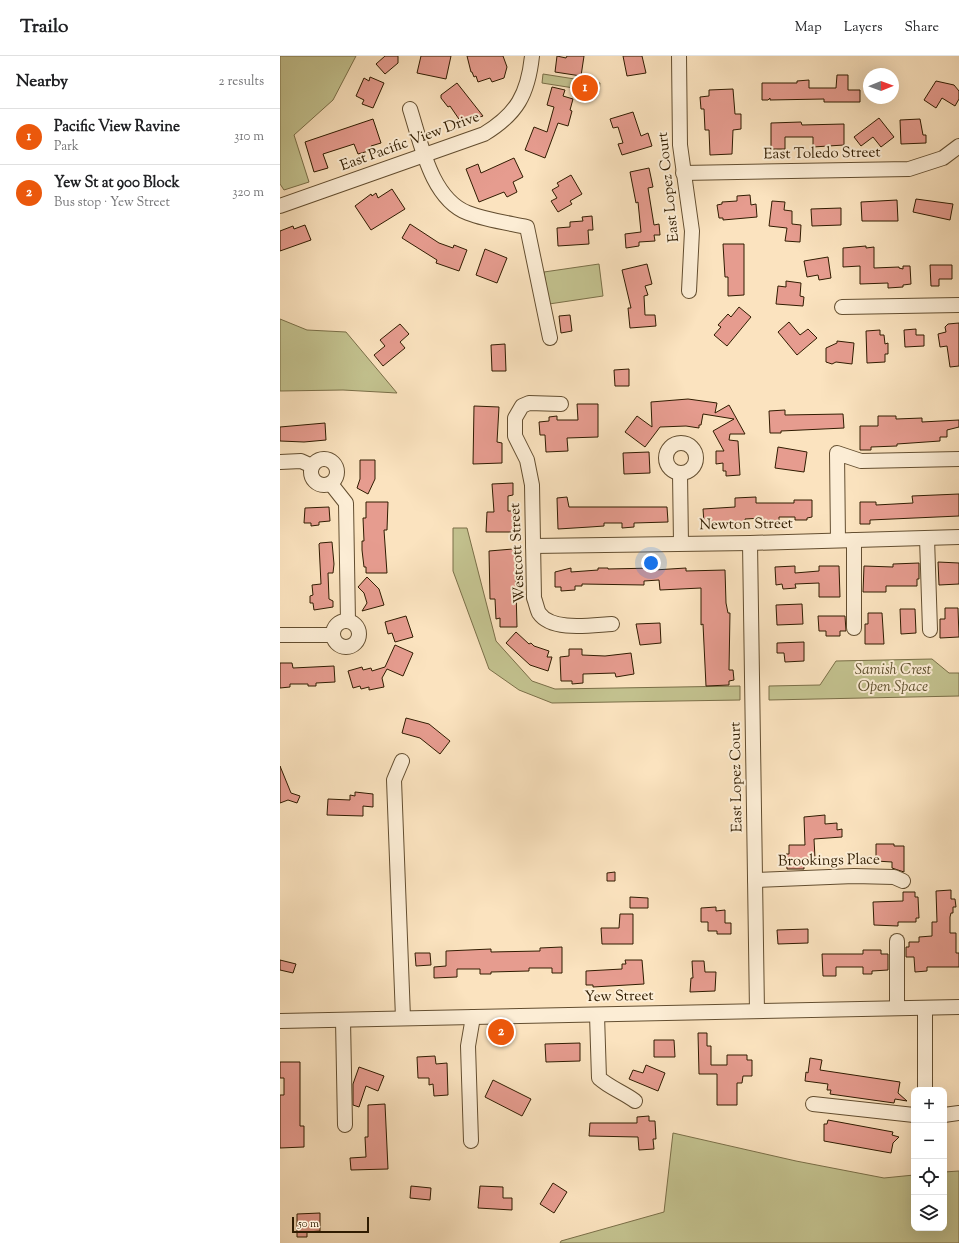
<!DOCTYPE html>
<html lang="en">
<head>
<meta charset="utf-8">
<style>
	:root { --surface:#fff; --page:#f6f6f6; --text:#202124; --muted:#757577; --line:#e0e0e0; --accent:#ea580c }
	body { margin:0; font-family:"Sorts Mill Goudy",serif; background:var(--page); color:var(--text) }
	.controls { position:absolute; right:12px; bottom:12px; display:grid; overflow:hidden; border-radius:8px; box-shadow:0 4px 16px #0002 }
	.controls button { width:36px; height:36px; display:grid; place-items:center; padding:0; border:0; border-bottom:1px solid var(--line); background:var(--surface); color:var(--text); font:20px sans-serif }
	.compass { position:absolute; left:583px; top:12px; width:36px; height:36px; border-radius:50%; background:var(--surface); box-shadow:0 4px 16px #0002; rotate:89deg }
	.scale { position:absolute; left:12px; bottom:10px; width:77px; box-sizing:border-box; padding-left:4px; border:2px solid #301c01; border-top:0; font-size:11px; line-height:14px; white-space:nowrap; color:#301c01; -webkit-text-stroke:3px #fcedd5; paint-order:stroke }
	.you { position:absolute; left:371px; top:507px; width:14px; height:14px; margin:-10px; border:3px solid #fff; border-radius:50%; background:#1a73e8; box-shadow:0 0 0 6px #1a73e833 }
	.badge { display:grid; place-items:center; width:26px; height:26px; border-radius:50%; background:var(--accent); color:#fff; font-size:13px; font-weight:700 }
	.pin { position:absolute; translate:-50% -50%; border:2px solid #fff; box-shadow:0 1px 4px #0006 }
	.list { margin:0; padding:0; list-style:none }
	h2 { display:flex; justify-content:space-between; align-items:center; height:52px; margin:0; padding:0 16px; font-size:17px }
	h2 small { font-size:13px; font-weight:400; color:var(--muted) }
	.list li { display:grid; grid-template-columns:26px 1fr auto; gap:12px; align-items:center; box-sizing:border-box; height:56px; padding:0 16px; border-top:1px solid var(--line) }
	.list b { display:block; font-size:15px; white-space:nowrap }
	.list p { margin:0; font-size:13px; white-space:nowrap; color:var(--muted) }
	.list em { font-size:13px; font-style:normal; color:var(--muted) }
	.icon { flex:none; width:22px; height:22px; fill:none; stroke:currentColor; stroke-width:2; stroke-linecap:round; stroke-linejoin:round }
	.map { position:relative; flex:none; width:679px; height:1187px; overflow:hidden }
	header { display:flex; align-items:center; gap:24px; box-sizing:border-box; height:56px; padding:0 20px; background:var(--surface); border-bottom:1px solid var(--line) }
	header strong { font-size:19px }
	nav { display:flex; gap:22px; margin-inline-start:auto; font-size:14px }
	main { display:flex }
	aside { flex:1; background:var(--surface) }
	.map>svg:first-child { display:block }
</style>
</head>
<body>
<header>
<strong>Trailo</strong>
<nav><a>Map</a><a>Layers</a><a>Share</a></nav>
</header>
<main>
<aside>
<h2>Nearby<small>2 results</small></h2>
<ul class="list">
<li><span class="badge">1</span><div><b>Pacific View Ravine</b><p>Park</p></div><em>310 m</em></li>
<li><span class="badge">2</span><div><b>Yew St at 900 Block</b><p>Bus stop · Yew Street</p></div><em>320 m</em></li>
</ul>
</aside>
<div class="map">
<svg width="679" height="1187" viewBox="0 0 679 1187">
	<rect width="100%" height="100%" fill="#fbe3bf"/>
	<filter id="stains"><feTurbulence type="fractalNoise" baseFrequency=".005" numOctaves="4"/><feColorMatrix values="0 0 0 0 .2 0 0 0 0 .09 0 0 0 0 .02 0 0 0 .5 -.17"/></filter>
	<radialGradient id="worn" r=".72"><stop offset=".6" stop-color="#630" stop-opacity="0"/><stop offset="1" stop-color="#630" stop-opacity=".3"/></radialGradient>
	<!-- green -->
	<g fill="#c3c28f" stroke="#7a6f48">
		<path d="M0 0H76L53 44 14 79 29 126 4 134 0 128Z"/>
		<path d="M263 18 320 27 319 36 262 27Z"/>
		<path d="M319 208 323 240 269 248 264 216Z"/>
		<path d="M0 263 27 274 66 276 117 337 63 334 0 335Z"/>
		<path d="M173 472H187L216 585 252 625 275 633 460 630V644L272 647 239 634 209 613 173 515Z"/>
		<path d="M652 603 669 617H679V640L489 644V630L540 629 556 605Z"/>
		<path d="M393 1077 516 1105 604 1122 634 1119V1172H664V1116L679 1115V1187H280L281 1185 384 1156Z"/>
	</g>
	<!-- building -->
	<g fill="#e69c8f" stroke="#301c01">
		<path d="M105 0H118V7L105 18 96 8Z"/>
		<path d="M141 0H171L166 23 137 17Z"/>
		<path d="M187 0H223L227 11 224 22 212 26 210 22 198 26 196 20 194 21 192 16H191Z"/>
		<path d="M277 0 286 2 287 0H304L301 20 275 16Z"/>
		<path d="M343 0H362L366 17 347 20Z"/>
		<path d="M557 19H568V34H580V46H544V43L490 44V42L488 44H482V27H517V25L529 24V32H556Z"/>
		<path d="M90 21 104 27 93 52 82 48 84 44 76 40 84 22 89 25Z"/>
		<path d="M656 25 674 29 679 35V43L675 50 662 42 656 52 644 44Z"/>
		<path d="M177 27 203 60 189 64 190 67 183 69 170 50 168 51 161 42V39Z"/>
		<path d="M272 31 285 34 283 40 293 43 290 54 292 55 288 70 278 67 265 102 245 94 254 71 267 76 274 51 267 49Z"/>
		<path d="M453 33 455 58H461V73L453 74 452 98 430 99 429 74H425L424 53H421L420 41 429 40V34Z"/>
		<path d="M353 56 361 80 368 77 372 90 342 99 338 88 343 87 338 71 333 72 330 63Z"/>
		<path d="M599 62 614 81 601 91 593 81 581 90 574 81Z"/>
		<path d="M93 63 101 87 91 90 92 94 78 98 74 88 43 98 48 112 34 116 25 86Z"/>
		<path d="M640 63 643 79H646V87L621 88 620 64Z"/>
		<path d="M521 66 522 69 564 68V89L533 91V81H505V93H491V67Z"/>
		<path d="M234 102 243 121 233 126 237 136 227 141 224 136 199 146 186 113 198 108 201 117Z"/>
		<path d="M369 112 373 131 368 132 374 169 379 168 380 179H374L375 185 359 186V190L346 192 345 178 361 176 358 146 356 147 350 116Z"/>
		<path d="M291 119 302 138 290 145 292 148 278 156 271 145 277 142 272 134 279 130 277 127Z"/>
		<path d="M112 133 125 153 91 174 75 150 91 138 92 140 96 137 98 142Z"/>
		<path d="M470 139 471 149 476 148 477 161 443 164V162H439L437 149 442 148V146L457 145V140Z"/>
		<path d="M636 143 673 148 670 164 633 156Z"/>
		<path d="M617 144 618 165H582L581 146Z"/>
		<path d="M492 145 505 146 504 154 512 155V168L521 169 520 186 505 185 507 172 489 170Z"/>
		<path d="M561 152V169L532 170 531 153Z"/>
		<path d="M312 160 313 174H308L309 188 278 190 277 172 290 171V166L303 165 302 161Z"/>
		<path d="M130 168 159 187 173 192 174 189 187 194 179 215 156 207 157 204 122 182Z"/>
		<path d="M25 169 31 184 0 195V175L13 170 14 173Z"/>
		<path d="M443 188H464V239L448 240V221H445Z"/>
		<path d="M586 190V192L594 191V212L619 211V212L623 213V210H630L631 228 623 229V231L608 232V227L580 228V210L563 211V192Z"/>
		<path d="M205 193 227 202 217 227 196 219Z"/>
		<path d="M548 201 551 222 539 224 538 219 527 221 524 205Z"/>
		<path d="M367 208 372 228 365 230 368 239 364 240 365 259H375L376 270 350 272 348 252H351L342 214Z"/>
		<path d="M650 209H672V223H659V230H651Z"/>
		<path d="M506 225 521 227 520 240 524 241 523 250 496 248 498 230 506 231Z"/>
		<path d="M459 251 471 261 447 290 434 279 441 271 438 269 448 258 451 261Z"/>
		<path d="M290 259 292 275 281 277 279 260Z"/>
		<path d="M509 266 520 279 528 273 537 282 517 299 498 276Z"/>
		<path d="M679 267V310L670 311 667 290 660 291 658 278 666 276 665 271 668 268Z"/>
		<path d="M120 268 129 278 120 286 125 292 103 310 94 299 105 290 100 284Z"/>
		<path d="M636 273V279H644V290L625 291 624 274Z"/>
		<path d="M600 274V279H604L605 288 608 287V298H605V306L587 307 586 275Z"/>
		<path d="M557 285 574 287 572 308 556 306 552 308 546 306V292L557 287Z"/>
		<path d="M225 288 226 315H212L211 289Z"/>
		<path d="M349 313V330H335L334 314Z"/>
		<path d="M408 343 437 347 435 357 449 349 465 378H450L449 384 458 385 460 419 446 420V415H443V407L436 408V395H444L433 375 454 363 423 358 421 369H419V372L406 370 380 371 365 391 345 376 357 360 372 371 371 346Z"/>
		<path d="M297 348H318V381L287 382 288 395 266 396 265 379H260L259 366 269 365V361L277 360V364H298Z"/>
		<path d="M194 350 219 351 217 386 222 387V407L193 408Z"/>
		<path d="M505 354V359L563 358 564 372 501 375V377H490L489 355Z"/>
		<path d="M598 360H616V363L642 362V366L679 364V371L667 374V381H660V385L617 388V390L591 391V394H580V370H598Z"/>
		<path d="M45 367 46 384 24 386 0 385V371Z"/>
		<path d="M498 391 527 396 524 416 495 412Z"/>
		<path d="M369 396 370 417 344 418 343 397Z"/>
		<path d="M80 404H95V423L88 438 77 432 80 423Z"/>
		<path d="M233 427V439L228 440V455H235V476H206L207 456H214L212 428Z"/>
		<path d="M679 438V460L590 464V468H580V446H596V449L633 447 632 440Z"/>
		<path d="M287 441 289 451H387L388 466 354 467V471L342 472V467H324V470L310 471 278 473 277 442Z"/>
		<path d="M476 441V447H514V444H532V461L527 462V464H515V461H499V466H483L482 462 465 463V466L424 467 423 453 455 451V442Z"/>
		<path d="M86 446H108L107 474H104L107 517H86V511H84L82 494V485H84L83 462H86Z"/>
		<path d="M49 451 50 465 39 466V469L31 470V467H24L25 452Z"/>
		<path d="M52 486 54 508 53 517H48L49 543 53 545V551L34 554 33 547H30V540L33 539 32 529 41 528 39 488 40 487Z"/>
		<path d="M233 493 235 495 237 571H220V562L216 563 215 543H210L209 495Z"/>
		<path d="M658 506 679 507V528L659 529Z"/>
		<path d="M639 507V523H637V530H606V536H583L584 510 613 511V508Z"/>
		<path d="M515 510V517L539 515V510H559L560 541H539V527L515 528 516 532 503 533 502 528 496 529 495 511Z"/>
		<path d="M291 512V516L318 514V512H328V513L374 512V514L406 512V515L445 514 446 547 448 557H450L449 614H453L454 624 449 625V629L426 630 423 568 421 569V532L380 534 379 524 364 525V529L302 528V530H295V534L281 535V531H275V516Z"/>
		<path d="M87 521 99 533 104 549 82 555 87 547 84 537 78 531Z"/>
		<path d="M522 548 523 568 497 569 496 549Z"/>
		<path d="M665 552H678L679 581 660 582V563H665Z"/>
		<path d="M620 553H635L636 577 621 578Z"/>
		<path d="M588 557H602L604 588H585V568H588Z"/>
		<path d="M126 560 133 581 115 586 112 577 108 578 105 566Z"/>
		<path d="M538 560H565L566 575H560V580H546V575H539Z"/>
		<path d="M380 567 381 587 360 589 356 568Z"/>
		<path d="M236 576 249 588 251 587 254 590 269 595 267 601H272L268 615 250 609 226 587Z"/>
		<path d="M524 586V605L505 606 504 597H497V587Z"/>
		<path d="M115 589 133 597 123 620 107 613 102 622 104 631 89 634V631L81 633 80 630 73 632 68 615 82 611 83 614 91 612 92 615 105 611Z"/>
		<path d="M289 593H302V599L325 600 351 597 354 618 336 621 335 617 303 618V627L292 628V625H281L280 601 289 600Z"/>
		<path d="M0 607H12L13 612 54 610 55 626 36 627V630H28V628H10V631L0 632Z"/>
		<path d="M126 662 149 668 170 685 160 698 140 682 122 677Z"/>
		<path d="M0 710 11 737 20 740 17 747 8 744 0 747Z"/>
		<path d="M75 736 93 738V751L83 750V760L47 759 48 743 70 744V739L75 740Z"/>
		<path d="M545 759V768L557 767V774L562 773V781L534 783 535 802H524V813H507L506 798H509V789H525L524 761Z"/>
		<path d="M596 788H614V790H624V816L612 812V806L596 805Z"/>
		<path d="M335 816V825H327V817Z"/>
		<path d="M671 834V843H675L676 851H673V857H671L670 861V877H676V897H679V911H647V915L635 916 634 901H626V891H629V886H639V881L652 880V866H657L656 835Z"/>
		<path d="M623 836H635V841H638L639 862H636V866H618V870L594 869 593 846 623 845Z"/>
		<path d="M350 841 368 842V852H350Z"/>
		<path d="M436 851V855L445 854V867H451V878H437V875H428V866H421V852Z"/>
		<path d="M340 858H353V888H322L321 872H339Z"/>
		<path d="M528 873V887L498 888 497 874Z"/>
		<path d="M282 891V917H272V912H249V915L211 916V918H200V913H177V921L154 922V911L166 910V895L211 893V896L260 895V892Z"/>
		<path d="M583 894H601V898H608V914L592 915V918H583V911H556V920H543L542 898H583Z"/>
		<path d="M135 897H150L151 909 136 910Z"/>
		<path d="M0 904 16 908 13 917 0 914Z"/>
		<path d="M345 904H362L364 928 313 931V929H306V915L342 913V908H346Z"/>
		<path d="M412 905H424L425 916H436L435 935 410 936 411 922H413Z"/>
		<path d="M418 977H427V990H431V1009H447V999H467V1004H472V1020H463L462 1027H457V1049H437V1018H419Z"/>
		<path d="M374 984H394L395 1001H374Z"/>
		<path d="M300 987V1005L266 1006 265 988Z"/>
		<path d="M155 1000 156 1008 167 1007 168 1039 154 1040 153 1028 149 1029V1022H138L137 1001Z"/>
		<path d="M530 1002 542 1004 540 1014 620 1026 618 1037 627 1045 615 1043 614 1047 550 1038 551 1034H547L548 1028 525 1025 526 1016 528 1017Z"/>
		<path d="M0 1006H20V1070H24V1091L0 1092V1039H4V1022H0Z"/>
		<path d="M366 1009 385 1017 378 1035 349 1023 353 1014 363 1017Z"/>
		<path d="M79 1011 104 1020 98 1035 86 1030 79 1051 73 1049V1028Z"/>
		<path d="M213 1024 251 1043 242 1060 205 1041Z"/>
		<path d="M105 1048 108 1113 71 1114 70 1102 86 1101 85 1081H88V1049Z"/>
		<path d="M369 1060V1065H375L376 1083H373L374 1093 359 1094 358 1081 309 1080 310 1067H357V1061Z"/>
		<path d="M548 1064 613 1076 612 1079 619 1081 613 1087 611 1097 544 1085V1068H547Z"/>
		<path d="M273 1127 287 1136 274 1157 260 1148Z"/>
		<path d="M131 1130 151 1132 150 1144 130 1142Z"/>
		<path d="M200 1130 223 1131V1142H232V1154L198 1152Z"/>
		<path d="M40 1157V1175L27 1176V1181H17V1158Z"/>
	</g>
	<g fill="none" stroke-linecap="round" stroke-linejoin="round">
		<!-- minor casing -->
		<g stroke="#634e30" stroke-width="16">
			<g id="minor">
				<path d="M399 0 400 89 412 175 409 235"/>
				<path d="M130 53C141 87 151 143 188 157 206 164 228 167 247 171L270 282"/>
				<path d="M403 117 629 113 663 102 679 90"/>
				<path d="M0 150 204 78C237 58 248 38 252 0"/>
				<path d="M562 251 679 249"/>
				<path d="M281 348 249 347 242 350 235 362V380L247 404 252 429 254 542C256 547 257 553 259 557 272 576 312 569 332 568"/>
				<circle cx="401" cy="402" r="15"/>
				<circle cx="44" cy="416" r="13"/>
				<path d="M0 406 21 405 32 410"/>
				<path d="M400 417 401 487"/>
				<path d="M51 428 66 447 68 565"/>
				<path d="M647 482 650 574"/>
				<path d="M558 484 557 397 581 405 679 403"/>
				<path d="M574 484V572"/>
				<path d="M470 487 477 955"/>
				<path d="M253 490 470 487 679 481"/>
				<circle cx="66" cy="578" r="13"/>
				<path d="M0 579H52"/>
				<path d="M122 705 114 724 123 962"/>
				<path d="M475 824 574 820 614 821 623 825"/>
				<path d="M617 952V885"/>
				<path d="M317 959 319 1022C330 1032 343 1036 355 1045"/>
				<path d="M63 964 65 1069"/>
				<path d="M0 965 679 951"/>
				<path d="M645 1034V952"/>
				<path d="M533 1048 634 1059"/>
				<path d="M664 1059 679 1057"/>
				<path d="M191 1085 188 990 193 961"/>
			</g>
		</g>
		<!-- minor -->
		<use href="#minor" stroke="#fcedd5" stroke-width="14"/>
	</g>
	<g text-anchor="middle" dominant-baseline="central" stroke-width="4" stroke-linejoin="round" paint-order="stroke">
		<!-- street labels -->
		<g font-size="15" fill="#301c01" stroke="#fcedd5">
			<text transform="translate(130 86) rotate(-20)">East Pacific View Drive</text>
			<text transform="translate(542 98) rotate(-1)">East Toledo Street</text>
			<text transform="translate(389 131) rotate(-96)">East Lopez Court</text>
			<text transform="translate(466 469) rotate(-1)">Newton Street</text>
			<text transform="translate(238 497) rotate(-93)">Westcott Street</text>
			<text transform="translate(457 721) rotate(-91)">East Lopez Court</text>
			<text transform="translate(549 805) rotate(-1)">Brookings Place</text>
			<text transform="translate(339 941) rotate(-1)">Yew Street</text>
		</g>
		<!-- park labels -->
		<g font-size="15" font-style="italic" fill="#5c4e2c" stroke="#fcedd5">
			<text x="613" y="614">Samish Crest<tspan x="613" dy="17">Open Space</tspan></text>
		</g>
	</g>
	<rect width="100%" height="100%" filter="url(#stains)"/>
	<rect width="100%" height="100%" fill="url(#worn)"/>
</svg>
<div class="controls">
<button>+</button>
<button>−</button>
<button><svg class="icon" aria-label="locate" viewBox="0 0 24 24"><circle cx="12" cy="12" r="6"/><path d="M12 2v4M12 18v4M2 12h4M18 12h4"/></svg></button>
<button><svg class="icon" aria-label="layers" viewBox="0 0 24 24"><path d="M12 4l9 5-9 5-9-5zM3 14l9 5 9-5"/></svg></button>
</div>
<svg class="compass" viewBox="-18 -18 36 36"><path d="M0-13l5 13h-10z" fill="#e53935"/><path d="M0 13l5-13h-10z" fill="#757577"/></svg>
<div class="scale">50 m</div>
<div class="you"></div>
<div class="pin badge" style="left:305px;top:32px">1</div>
<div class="pin badge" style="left:221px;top:976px">2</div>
</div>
</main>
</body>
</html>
